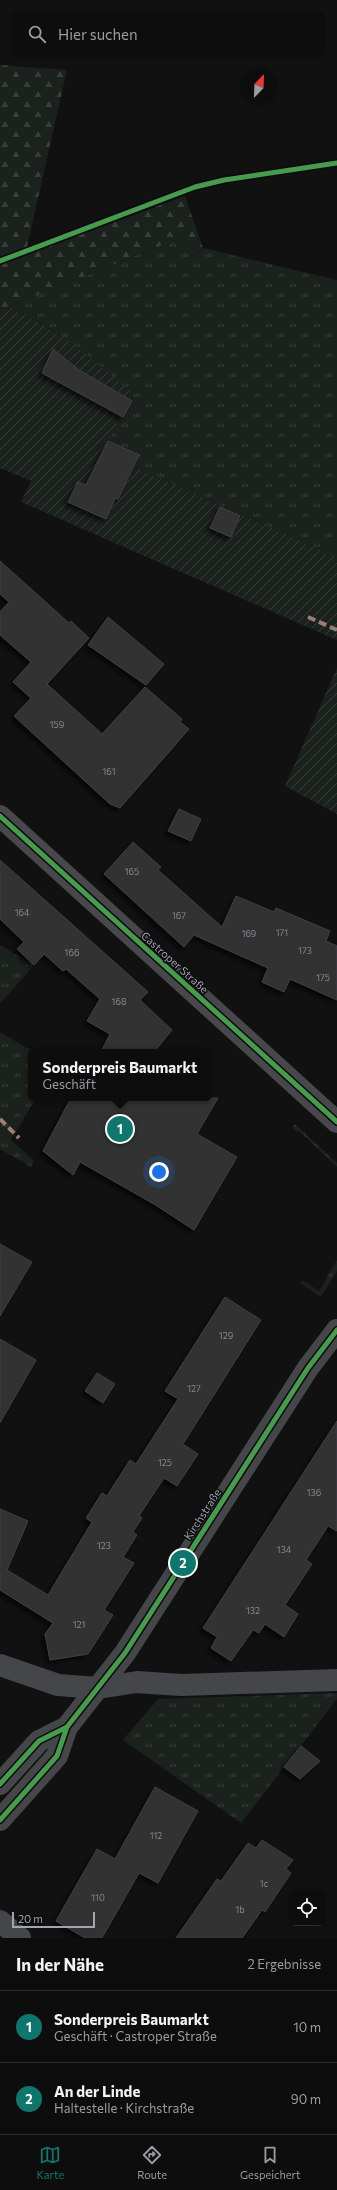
<!DOCTYPE html>
<html lang="de">
<head>
<meta charset="utf-8">
<style>
	:root { --surface:#0d0d0d; --page:#1b1b1b; --text:#f1f3f6; --muted:#9a9c9d; --line:#2d2d2e; --accent:#0f766e }
	body { margin:0; font-family:Commissioner,sans-serif; background:var(--page); color:var(--text) }
	.controls { position:absolute; right:12px; bottom:12px; display:grid; overflow:hidden; border-radius:6px; box-shadow:0 1px 3px #0004 }
	.controls button { width:36px; height:36px; display:grid; place-items:center; padding:0; border:0; border-bottom:1px solid var(--line); background:var(--surface); color:var(--text); font:20px sans-serif }
	.compass { position:absolute; left:241px; top:68px; width:36px; height:36px; border-radius:50%; background:var(--surface); box-shadow:0 1px 3px #0004; rotate:23deg }
	.scale { position:absolute; left:12px; bottom:10px; width:83px; box-sizing:border-box; padding-left:4px; border:2px solid #a2a4b2; border-top:0; font-size:11px; line-height:14px; white-space:nowrap; color:#a2a4b2; -webkit-text-stroke:3px #0c0b0d; paint-order:stroke }
	.you { position:absolute; left:159px; top:1172px; width:14px; height:14px; margin:-10px; border:3px solid #fff; border-radius:50%; background:#1a73e8; box-shadow:0 0 0 6px #1a73e833 }
	.badge { display:grid; place-items:center; width:26px; height:26px; border-radius:50%; background:var(--accent); color:#fff; font-size:13px; font-weight:700 }
	.pin { position:absolute; translate:-50% -50%; border:2px solid #fff; box-shadow:0 1px 4px #0006 }
	.popup { position:absolute; left:28px; top:1049px; width:184px; height:52px; box-sizing:border-box; display:grid; place-content:center; border-radius:6px; background:var(--surface); filter:drop-shadow(0 1px 3px #0005); font-size:13px; white-space:nowrap; color:var(--muted) }
	.popup b { font-size:15px; color:var(--text) }
	.popup::after { content:''; position:absolute; left:50%; top:100%; margin-left:-8px; border:8px solid transparent; border-top-color:var(--surface) }
	.list { margin:0; padding:0; list-style:none }
	h2 { display:flex; justify-content:space-between; align-items:center; height:52px; margin:0; padding:0 16px; font-size:17px }
	h2 small { font-size:13px; font-weight:400; color:var(--muted) }
	.list li { display:grid; grid-template-columns:26px 1fr auto; gap:12px; align-items:center; box-sizing:border-box; height:72px; padding:0 16px; border-top:1px solid var(--line) }
	.list b { display:block; font-size:15px; white-space:nowrap }
	.list p { margin:0; font-size:13px; white-space:nowrap; color:var(--muted) }
	.list em { font-size:13px; font-style:normal; color:var(--muted) }
	.icon { flex:none; width:22px; height:22px; fill:none; stroke:currentColor; stroke-width:2; stroke-linecap:round; stroke-linejoin:round }
	.map { position:relative; flex:none; width:337px; height:1938px; overflow:hidden }
	.search { position:absolute; background:var(--surface); box-shadow:0 1px 3px #0004; left:12px; right:12px; top:12px; height:44px; display:flex; align-items:center; gap:10px; box-sizing:border-box; padding:0 14px; border-radius:6px; color:var(--muted); font-size:15px }
	.sheet { height:196px; background:var(--surface) }
	nav { display:flex; justify-content:space-around; align-items:center; box-sizing:border-box; height:56px; border-top:1px solid var(--line); background:var(--surface); font-size:11px; color:var(--muted) }
	nav a { display:grid; justify-items:center; gap:2px }
	nav .on { color:var(--accent) }
	.map>svg:first-child { display:block }
</style>
</head>
<body>
<div class="map">
<svg width="337" height="1938" viewBox="0 0 337 1938">
	<defs>
		<pattern id="grass-tufts" width="24" height="20" patternUnits="userSpaceOnUse"><rect width="24" height="20" fill="#1b211d"/><path d="M3 7l-1-3M5 7V3M7 7l1-3M15 17l-1-3M17 17v-4M19 17l1-3" fill="none" stroke="#393e3b"/></pattern>
		<pattern id="forest-firs" width="22" height="20" patternUnits="userSpaceOnUse"><rect width="22" height="20" fill="#1b211d"/><path d="M5 1l3.5 6h-7zM16 11l3.5 6h-7z" fill="#393e3b"/></pattern>
		<pattern id="garden-furrows" width="10" height="10" patternUnits="userSpaceOnUse"><rect width="10" height="10" fill="#1b211d"/><path d="M-1 1l2-2M0 10L10 0M9 11l2-2" fill="none" stroke="#393e3b"/></pattern>
		<filter id="shadow"><feDropShadow dx="-3.5" dy="3.5" stdDeviation="2" flood-color="#0009"/></filter>
	</defs>
	<rect width="100%" height="100%" fill="#111"/>
	<!-- grass -->
	<g fill="url(#grass-tufts)">
		<path d="M180 238 199 254 203 248 337 280V557L102 453 70 341 9 306Z"/>
		<path d="M0 945 34 965 0 1004Z"/>
		<path d="M0 1032 34 1052H31V1098H36L11 1140 34 1161 31 1167 0 1149Z"/>
		<path d="M295 1124 337 1163V1167L299 1131 297 1132 292 1128Z"/>
		<path d="M337 1260V1271L321 1297 300 1283 302 1280 319 1291Z"/>
		<path d="M337 1693V1699L241 1823 123 1740 158 1699Z"/>
	</g>
	<!-- forest -->
	<g fill="url(#forest-firs)">
		<path d="M0 65 67 70 27 247 0 257Z"/>
		<path d="M185 196 203 248 199 254 191 252 180 238 0 310V264Z"/>
	</g>
	<!-- garden -->
	<g fill="url(#garden-furrows)">
		<path d="M9 306 70 341 132 393 102 453 337 557V640L21 502 31 481 0 468V310Z"/>
		<path d="M337 668V814L285 786Z"/>
	</g>
	<!-- building -->
	<g fill="#303032" stroke="#404044" filter="url(#shadow)">
		<path d="M53 349 79 370 132 401 123 417 42 373Z"/>
		<path d="M108 441 139 455 118 499 115 498 106 519 68 502 78 482 86 485Z"/>
		<path d="M220 507 240 516 231 537 210 528Z"/>
		<path d="M0 561 69 623 71 621 89 638 47 684 102 734 145 687 182 719 180 722 189 729 120 808 110 804 14 716 31 698 13 682 31 662 0 635V612L9 602 0 594Z"/>
		<path d="M108 617 164 664 146 685 88 645Z"/>
		<path d="M179 809 201 819 191 841 168 831Z"/>
		<path d="M133 842 161 867 158 870 222 927 236 896 274 912 276 908 330 931 326 941 337 946V1000L290 979 284 992 262 982 268 968 194 935 184 947 104 874Z"/>
		<path d="M0 860 148 992 140 1000 172 1030 154 1052H101L110 1034 87 1021 100 999 66 969 63 971 44 954 34 965 17 949 24 942 0 919Z"/>
		<path d="M71 1098H218L197 1134 237 1157 194 1230 154 1204 80 1162 73 1175 43 1151Z"/>
		<path d="M0 1244 32 1262 0 1316Z"/>
		<path d="M225 1297 261 1320 183 1444 198 1454 177 1486 164 1478 139 1516 142 1518 133 1532 137 1535 123 1557 134 1563 104 1610 113 1615 88 1654 50 1660 45 1634 53 1623 0 1590V1509L28 1521 7 1570 48 1595 92 1522 86 1518 102 1493 107 1496 130 1460 136 1464 178 1399 165 1391Z"/>
		<path d="M0 1339 36 1360 0 1423Z"/>
		<path d="M97 1373 115 1384 103 1403 85 1391Z"/>
		<path d="M337 1421V1531L328 1526 306 1560 312 1564 285 1605 298 1614 284 1637 265 1624 259 1633 253 1630 231 1661 211 1648 217 1637 203 1628Z"/>
		<path d="M301 1746 320 1761 300 1779 284 1767Z"/>
		<path d="M155 1787 198 1811 158 1883 139 1873 102 1938H85L56 1921 97 1849 115 1859Z"/>
		<path d="M262 1840 293 1860 286 1869 291 1873 265 1912 262 1910 242 1938H176L217 1879 221 1881 248 1843 256 1848Z"/>
	</g>
	<g fill="none" stroke-linecap="round" stroke-linejoin="round">
		<!-- minor -->
		<g stroke="#45464a" stroke-width="22">
			<path d="M0 1665 58 1685 98 1688 137 1682 181 1685 337 1680"/>
			<path d="M0 1784 39 1741 67 1727"/>
			<path d="M0 1820 57 1756 67 1727 125 1653 308 1368 337 1330"/>
			<path d="M0 1921 20 1938"/>
		</g>
		<!-- major -->
		<path stroke="#48484c" stroke-width="22" d="M0 816 337 1122"/>
		<!-- quiet -->
		<g stroke="#9b7d72" stroke-width="4" stroke-dasharray="8 4" stroke-linecap="butt">
			<path d="M308 617 337 630"/>
			<path d="M0 1119 19 1138"/>
		</g>
		<!-- cycleway casing -->
		<g stroke="#0c0b0d" stroke-width="8">
			<g id="cycleway">
				<path d="M0 261 195 187 224 180 337 163"/>
				<path d="M0 816 337 1122"/>
				<path d="M0 1784 39 1741 67 1727"/>
				<path d="M0 1820 57 1756 67 1727 125 1653 308 1368 337 1330"/>
			</g>
		</g>
		<!-- cycleway -->
		<use href="#cycleway" stroke="#469c4c" stroke-width="5"/>
	</g>
	<g text-anchor="middle" dominant-baseline="central" stroke-width="3" stroke-linejoin="round" paint-order="stroke">
		<!-- number labels -->
		<g font-size="9" fill="#868792">
			<text x="57" y="724">159</text>
			<text x="109" y="771">161</text>
			<text x="132" y="871">165</text>
			<text x="22" y="912">164</text>
			<text x="179" y="915">167</text>
			<text x="282" y="932">171</text>
			<text x="249" y="933">169</text>
			<text x="305" y="950">173</text>
			<text x="72" y="952">166</text>
			<text x="323" y="977">175</text>
			<text x="119" y="1001">168</text>
			<text x="226" y="1335">129</text>
			<text x="194" y="1388">127</text>
			<text x="165" y="1462">125</text>
			<text x="314" y="1492">136</text>
			<text x="104" y="1545">123</text>
			<text x="284" y="1549">134</text>
			<text x="253" y="1610">132</text>
			<text x="79" y="1624">121</text>
			<text x="156" y="1835">112</text>
			<text x="264" y="1883">1c</text>
			<text x="98" y="1897">110</text>
			<text x="240" y="1909">1b</text>
		</g>
		<!-- street labels -->
		<g font-size="11" fill="#a2a4b2" stroke="#0c0b0d">
			<text transform="translate(175 962) rotate(42)">Castroper Straße</text>
			<text transform="translate(202 1514) rotate(-57)">Kirchstraße</text>
		</g>
	</g>
</svg>
<div class="controls">
<button><svg class="icon" aria-label="locate" viewBox="0 0 24 24"><circle cx="12" cy="12" r="6"/><path d="M12 2v4M12 18v4M2 12h4M18 12h4"/></svg></button>
</div>
<svg class="compass" viewBox="-18 -18 36 36"><path d="M0-13l5 13h-10z" fill="#e53935"/><path d="M0 13l5-13h-10z" fill="#9a9c9d"/></svg>
<div class="scale">20 m</div>
<div class="you"></div>
<div class="pin badge" style="left:120px;top:1129px">1</div>
<div class="popup"><b>Sonderpreis Baumarkt</b>Geschäft</div>
<div class="pin badge" style="left:183px;top:1563px">2</div>
<div class="search"><svg class="icon" aria-label="search" viewBox="0 0 24 24"><circle cx="10" cy="10" r="6"/><path d="M15 15l6 6"/></svg>Hier suchen</div>
</div>
<section class="sheet">
<h2>In der Nähe<small>2 Ergebnisse</small></h2>
<ul class="list">
<li><span class="badge">1</span><div><b>Sonderpreis Baumarkt</b><p>Geschäft · Castroper Straße</p></div><em>10 m</em></li>
<li><span class="badge">2</span><div><b>An der Linde</b><p>Haltestelle · Kirchstraße</p></div><em>90 m</em></li>
</ul>
</section>
<nav>
<a class="on"><svg class="icon" aria-label="map" viewBox="0 0 24 24"><path d="M3 6l6-2 6 2 6-2v14l-6 2-6-2-6 2zM9 4v14M15 6v14"/></svg>Karte</a>
<a><svg class="icon" aria-label="directions" viewBox="0 0 24 24"><path d="M12 3l9 9-9 9-9-9zM9 14v-3h6M13 9l2 2-2 2"/></svg>Route</a>
<a><svg class="icon" aria-label="saved" viewBox="0 0 24 24"><path d="M7 4h10v16l-5-4-5 4z"/></svg>Gespeichert</a>
</nav>
</body>
</html>
